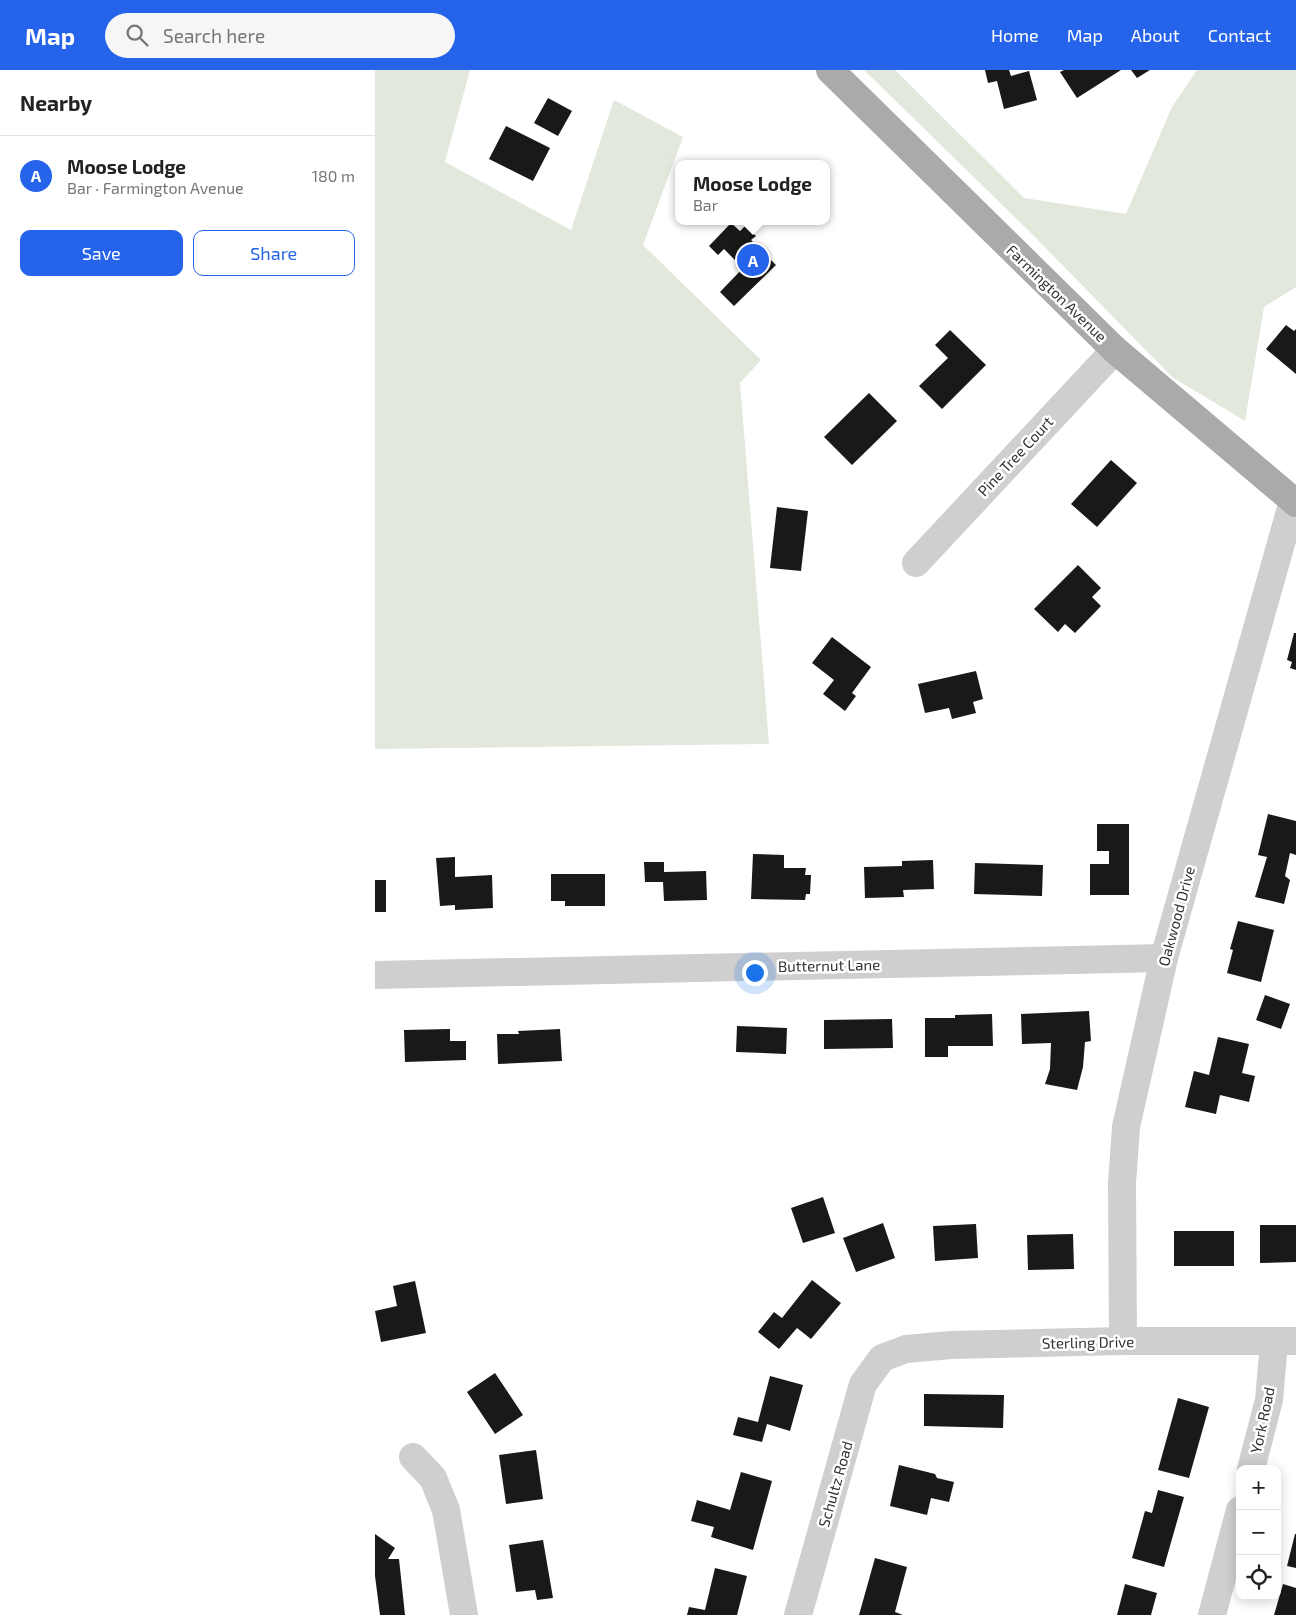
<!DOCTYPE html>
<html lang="en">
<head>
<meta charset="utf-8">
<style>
	:root { --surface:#fff; --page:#f6f6f6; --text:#222; --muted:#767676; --line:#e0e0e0; --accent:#2563eb }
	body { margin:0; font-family:"Exo 2",sans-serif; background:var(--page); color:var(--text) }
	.controls { position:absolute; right:15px; bottom:15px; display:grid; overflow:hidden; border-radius:10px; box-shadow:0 2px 12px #0003 }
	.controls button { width:45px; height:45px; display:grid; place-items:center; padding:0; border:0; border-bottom:1px solid var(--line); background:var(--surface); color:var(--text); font:25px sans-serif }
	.you { position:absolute; left:379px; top:902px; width:18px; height:18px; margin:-12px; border:4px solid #fff; border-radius:50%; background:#1a73e8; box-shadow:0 0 0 8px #1a73e833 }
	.badge { display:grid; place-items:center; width:32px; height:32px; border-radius:50%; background:var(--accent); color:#fff; font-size:16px; font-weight:700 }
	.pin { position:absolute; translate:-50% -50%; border:2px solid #fff; box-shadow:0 1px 5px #0006 }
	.popup { position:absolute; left:300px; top:90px; width:155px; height:65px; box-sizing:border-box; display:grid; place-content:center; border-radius:10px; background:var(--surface); filter:drop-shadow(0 1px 4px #0005); font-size:16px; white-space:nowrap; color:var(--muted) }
	.popup b { font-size:19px; color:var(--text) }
	.popup::after { content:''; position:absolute; left:50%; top:100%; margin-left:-10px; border:10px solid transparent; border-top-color:var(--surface) }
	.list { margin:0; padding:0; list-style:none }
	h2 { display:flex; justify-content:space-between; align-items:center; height:65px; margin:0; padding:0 20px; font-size:21px }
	h2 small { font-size:16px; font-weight:400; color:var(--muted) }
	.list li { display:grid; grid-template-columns:32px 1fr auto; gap:15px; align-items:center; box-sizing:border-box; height:80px; padding:0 20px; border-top:1px solid var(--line) }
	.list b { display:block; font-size:19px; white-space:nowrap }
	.list p { margin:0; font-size:16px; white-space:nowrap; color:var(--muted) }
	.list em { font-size:16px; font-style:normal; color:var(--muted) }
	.actions { display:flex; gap:10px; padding:15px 20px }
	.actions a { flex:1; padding:11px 0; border:1px solid var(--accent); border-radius:10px; text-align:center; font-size:18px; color:var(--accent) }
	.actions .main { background:var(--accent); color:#fff }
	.icon { flex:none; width:28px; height:28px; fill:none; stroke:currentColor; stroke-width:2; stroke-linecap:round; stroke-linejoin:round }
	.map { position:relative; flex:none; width:921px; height:1545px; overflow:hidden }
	header { display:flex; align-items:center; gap:30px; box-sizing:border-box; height:70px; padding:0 25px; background:var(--accent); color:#fff }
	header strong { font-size:24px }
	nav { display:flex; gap:28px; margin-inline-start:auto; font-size:18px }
	.search { width:350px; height:45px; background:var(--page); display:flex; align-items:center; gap:12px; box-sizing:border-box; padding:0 18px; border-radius:28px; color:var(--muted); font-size:19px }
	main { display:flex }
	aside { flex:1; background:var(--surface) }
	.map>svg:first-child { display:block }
</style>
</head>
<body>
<header>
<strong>Map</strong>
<div class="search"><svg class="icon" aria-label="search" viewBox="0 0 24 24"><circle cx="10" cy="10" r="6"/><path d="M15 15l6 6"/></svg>Search here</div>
<nav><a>Home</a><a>Map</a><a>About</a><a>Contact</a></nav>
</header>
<main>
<aside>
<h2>Nearby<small></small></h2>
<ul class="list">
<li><span class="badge">A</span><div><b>Moose Lodge</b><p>Bar · Farmington Avenue</p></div><em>180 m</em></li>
</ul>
<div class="actions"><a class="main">Save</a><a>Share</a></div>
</aside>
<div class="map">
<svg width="921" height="1545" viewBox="0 0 921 1545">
	<rect width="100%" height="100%" fill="#fff"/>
	<!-- green -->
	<g fill="#e2e8dc">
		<path d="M0 0H95L70 92 196 160 239 30 308 67 268 175 386 290 365 313 394 674 0 679Z"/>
		<path d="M489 0H520L649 128 751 144 797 37 822 0H921V217L889 237 870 351 797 307 656 163Z"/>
	</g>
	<!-- building -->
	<g fill="#191919">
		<path d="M610 0H634L636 6 654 1 662 30 629 39 622 11 613 13Z"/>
		<path d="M689 0H746L702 28 685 2Z"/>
		<path d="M756 0H775L762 8Z"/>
		<path d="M173 28 197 41 183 66 159 53Z"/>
		<path d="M131 56 175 78 158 111 114 89Z"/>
		<path d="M356 153 365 161 370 156 381 166 376 170 401 195 359 236 345 222 368 198 349 179 343 185 334 176Z"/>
		<path d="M911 255 919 261 921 259V304L891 279Z"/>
		<path d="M575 260 611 295 567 339 544 316 573 288 560 275Z"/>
		<path d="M494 323 522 351 477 395 449 367Z"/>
		<path d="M736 390 762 413 722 457 696 434Z"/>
		<path d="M402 437 433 441 426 501 395 498Z"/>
		<path d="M703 495 726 518 717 527 726 536 700 563 690 554 683 562 659 539Z"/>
		<path d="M919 563H921V600L915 598 917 592 912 590Z"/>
		<path d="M457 567 496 597 477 623 481 626 470 641 448 624 459 610 437 593Z"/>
		<path d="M601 601 608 629 598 632 601 643 577 649 574 638 550 643 543 614Z"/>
		<path d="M893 744 921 751V785L915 783 910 806 915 810 909 834 880 827 892 787 883 785Z"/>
		<path d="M722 754H754V825H715V794H734V781H722Z"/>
		<path d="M378 784 409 785V798H431L430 805H436L435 824H431L430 830 376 829Z"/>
		<path d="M80 787V807L117 805 118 838 80 840V835L65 836 61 788Z"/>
		<path d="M558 790 559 819 528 820 529 827 490 828 489 797 527 796V791Z"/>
		<path d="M269 792H289V802L331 801 332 830 289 831 288 812H270Z"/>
		<path d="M600 793 668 795 667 826 599 824Z"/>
		<path d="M176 804H230V836H190V831H176Z"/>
		<rect x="0" y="810" width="11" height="32"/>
		<path d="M863 851 899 860 886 912 852 903 858 880 855 879Z"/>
		<path d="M890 925 915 934 906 959 881 950Z"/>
		<path d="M714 941 716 971 710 972 708 997 702 1020 670 1014 675 999 676 973 647 974 646 944Z"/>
		<path d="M617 944 618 976H573V987H550V948H580V945Z"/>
		<path d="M517 949 518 978 449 979V950Z"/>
		<path d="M362 956 412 958 411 984 361 982Z"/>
		<path d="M75 959V971H91V990L30 992 29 960Z"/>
		<path d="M185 959 187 991 123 994 122 964H144L143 961Z"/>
		<path d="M843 967 874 974 867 1003 880 1006 874 1032 845 1025 841 1044 810 1037 819 1001 834 1005Z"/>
		<path d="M448 1127 460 1163 428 1173 416 1138Z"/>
		<path d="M508 1153 520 1188 481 1202 468 1168Z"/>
		<path d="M601 1154 603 1188 560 1191 558 1156Z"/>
		<path d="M885 1155H921V1192L885 1193Z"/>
		<rect x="799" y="1161" width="60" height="35"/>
		<path d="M698 1164 699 1199 653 1200 652 1165Z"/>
		<path d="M437 1210 466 1233 436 1269 422 1258 404 1279 383 1262 399 1242 407 1248Z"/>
		<path d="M40 1211 51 1263 6 1272 0 1241 22 1236 18 1216Z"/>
		<path d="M120 1303 148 1345 120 1364 92 1322Z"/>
		<path d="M395 1306 428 1315 415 1361 392 1354 387 1372 358 1365 363 1347 383 1352Z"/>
		<path d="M549 1324 629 1325 628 1358 549 1356Z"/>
		<path d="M803 1328 834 1337 814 1408 783 1400Z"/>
		<path d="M161 1380 168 1429 131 1434 124 1385Z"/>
		<path d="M524 1395 560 1404 562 1408 579 1412 574 1432 556 1428 552 1445 515 1436Z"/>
		<path d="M366 1402 397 1411 378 1480 336 1467 339 1457 316 1451 322 1430 355 1440Z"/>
		<path d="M783 1420 809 1427 789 1497 757 1488 770 1441 777 1443Z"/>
		<path d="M0 1464 20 1478 13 1489H24L30 1545H5L0 1506Z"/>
		<path d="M920 1464H921V1498L912 1496Z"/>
		<path d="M168 1470 178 1528 162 1530 160 1520 141 1522 134 1475Z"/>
		<path d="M500 1488 532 1497 520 1542 528 1545H484Z"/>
		<path d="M340 1498 372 1506 362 1545H312L314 1537 330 1540Z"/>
		<path d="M750 1514 782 1523 776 1545H742Z"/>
		<path d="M908 1514 921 1518V1545H899Z"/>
	</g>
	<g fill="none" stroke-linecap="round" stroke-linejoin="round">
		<!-- minor -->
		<g stroke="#cfcfcf" stroke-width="28">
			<path d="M541 493 740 280"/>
			<path d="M0 905 789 888"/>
			<path d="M748 1271 747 1113 751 1057 789 888 918 431"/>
			<path d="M38 1387 58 1408 71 1440 89 1545"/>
			<path d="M876 1399 894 1330 899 1272"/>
			<path d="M423 1545 488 1314 507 1288 531 1279 576 1275 748 1271H921"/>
			<path d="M837 1545 865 1440"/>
		</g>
		<!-- major -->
		<path stroke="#aaa" stroke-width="28" d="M455 0 740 280 921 433"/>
	</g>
	<g text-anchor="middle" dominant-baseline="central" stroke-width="5" stroke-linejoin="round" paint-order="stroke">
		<!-- street labels -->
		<g font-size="15" fill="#323232" stroke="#fff">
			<text transform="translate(682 223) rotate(44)">Farmington Avenue</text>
			<text transform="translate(640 386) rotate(-47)">Pine Tree Court</text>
			<text transform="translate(801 846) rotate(-75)">Oakwood Drive</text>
			<text transform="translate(454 895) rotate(-1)">Butternut Lane</text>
			<text transform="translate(713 1272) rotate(-1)">Sterling Drive</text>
			<text transform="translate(887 1350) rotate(-78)">York Road</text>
			<text transform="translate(460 1414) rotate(-74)">Schultz Road</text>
		</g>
	</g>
</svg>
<div class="controls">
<button>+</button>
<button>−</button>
<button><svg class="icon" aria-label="locate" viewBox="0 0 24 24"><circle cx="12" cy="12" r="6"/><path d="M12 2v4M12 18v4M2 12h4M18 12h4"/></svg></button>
</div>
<div class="you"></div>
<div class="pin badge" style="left:378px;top:190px">A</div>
<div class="popup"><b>Moose Lodge</b>Bar</div>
</div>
</main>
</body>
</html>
